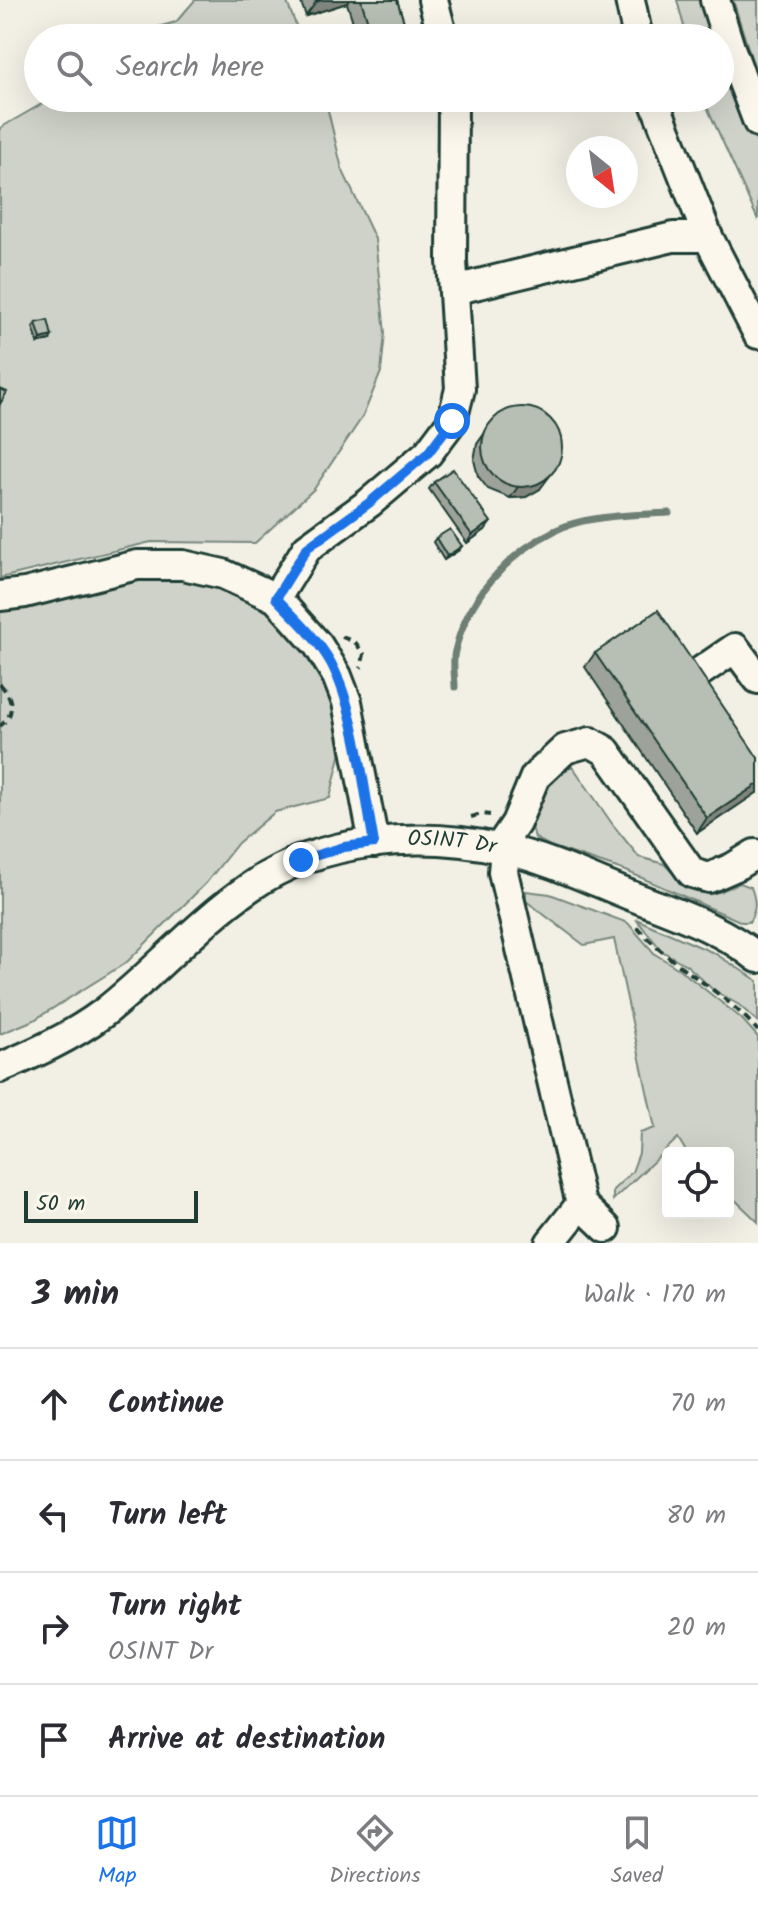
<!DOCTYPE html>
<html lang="en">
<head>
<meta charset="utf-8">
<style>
	:root { --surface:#fff; --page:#f7f7f7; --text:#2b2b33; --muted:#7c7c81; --line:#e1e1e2; --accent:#1a73e8 }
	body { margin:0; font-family:Kalam,sans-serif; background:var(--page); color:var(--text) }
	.controls { position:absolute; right:24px; bottom:24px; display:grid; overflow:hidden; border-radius:8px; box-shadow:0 8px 32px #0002 }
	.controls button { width:72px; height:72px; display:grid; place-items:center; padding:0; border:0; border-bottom:2px solid var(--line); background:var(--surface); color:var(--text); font:40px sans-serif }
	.compass { position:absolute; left:566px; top:136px; width:72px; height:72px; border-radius:50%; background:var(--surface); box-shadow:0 8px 32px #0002; rotate:150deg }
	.scale { position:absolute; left:24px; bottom:20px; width:174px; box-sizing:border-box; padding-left:8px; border:4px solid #1f3d34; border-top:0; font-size:22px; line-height:28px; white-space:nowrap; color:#1f3d34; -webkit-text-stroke:6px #fbf7ec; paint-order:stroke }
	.stop { position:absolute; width:24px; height:24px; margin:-18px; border:6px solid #1a73e8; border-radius:50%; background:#fff }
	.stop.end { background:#1a73e8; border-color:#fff; box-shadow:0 2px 8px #0008 }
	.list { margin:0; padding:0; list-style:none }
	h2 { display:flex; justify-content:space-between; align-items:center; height:104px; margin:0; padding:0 32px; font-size:34px }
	h2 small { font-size:26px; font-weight:400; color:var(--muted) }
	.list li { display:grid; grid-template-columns:52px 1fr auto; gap:24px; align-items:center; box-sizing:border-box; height:112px; padding:0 32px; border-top:2px solid var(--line) }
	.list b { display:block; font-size:30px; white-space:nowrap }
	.list p { margin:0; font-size:26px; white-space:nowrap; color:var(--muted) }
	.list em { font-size:26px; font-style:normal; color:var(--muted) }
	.icon { flex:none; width:44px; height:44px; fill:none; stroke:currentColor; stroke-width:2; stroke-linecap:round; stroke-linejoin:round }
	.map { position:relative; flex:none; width:758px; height:1243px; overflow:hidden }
	.search { position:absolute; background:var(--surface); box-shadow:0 8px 32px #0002; left:24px; right:24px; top:24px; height:88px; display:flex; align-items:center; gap:20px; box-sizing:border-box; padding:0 28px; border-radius:44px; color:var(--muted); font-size:30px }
	.sheet { height:552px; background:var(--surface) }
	nav { display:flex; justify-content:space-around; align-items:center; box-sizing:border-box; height:112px; border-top:2px solid var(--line); background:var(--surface); font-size:22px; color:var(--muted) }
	nav a { display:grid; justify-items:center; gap:4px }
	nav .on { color:var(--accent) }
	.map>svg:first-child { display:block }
</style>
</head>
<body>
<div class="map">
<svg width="758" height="1243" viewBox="0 0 758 1243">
	<rect width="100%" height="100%" fill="#f2f0e5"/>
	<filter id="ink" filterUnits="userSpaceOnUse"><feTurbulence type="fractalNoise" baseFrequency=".0125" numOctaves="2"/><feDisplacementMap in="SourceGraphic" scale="16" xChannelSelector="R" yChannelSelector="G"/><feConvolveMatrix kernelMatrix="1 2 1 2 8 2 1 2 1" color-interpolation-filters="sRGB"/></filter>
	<g filter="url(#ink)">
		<!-- green -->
		<g fill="#cfd2c8" stroke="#77887e" stroke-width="2">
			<path d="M195 0H286L301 38H133L143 31 176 22Z"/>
			<path d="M677 0H705L718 38H687Z"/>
			<path d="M733 0H758V80Z"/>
			<path d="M720 46 737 100 758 145V220L703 98H720Z"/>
			<path d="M52 98H325L342 169 375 239 385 333 381 372 363 416 314 489 255 543 151 542 0 578V128Z"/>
			<path d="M184 579 234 589 277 617 311 652 330 689 341 752 330 798 275 812 238 843 206 883 127 962 34 1020 0 1034V608L131 580Z"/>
			<path d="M563 767H573L613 825 639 857 664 864 682 882 701 893 719 892 740 883 751 887C756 901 757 909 749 922H742L626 871 550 846 535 838 532 827 539 789Z"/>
			<path d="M526 891 550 894 628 923 655 954 679 969 741 1018 758 1037V1222L728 1193V1153H687L678 1138 613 1200V1190L632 1172 639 1153 640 1133 655 1128 614 939 584 945 526 901Z"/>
			<path d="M636 919 714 953 755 979 758 981V1022L739 1005 713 990 688 966 662 951Z"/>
		</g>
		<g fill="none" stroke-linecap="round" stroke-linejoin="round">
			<!-- stream -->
			<path stroke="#6e7f75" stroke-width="7" d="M455 687C455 676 452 662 455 651 467 599 507 554 554 531 585 515 635 515 669 513"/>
			<!-- minor casing -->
			<g stroke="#1f3d34" stroke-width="34">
				<g id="minor">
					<path d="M433 0 443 38"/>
					<path d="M630 0 638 38"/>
					<path d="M715 0 730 48 758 122"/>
					<path d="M653 98 708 237"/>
					<path d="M454 290 673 237H708L758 334"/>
					<path d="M0 596 25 593 137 565H183L223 574 276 598 318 645 337 676 347 702 374 843"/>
					<path d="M276 598 307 548 369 503 428 453 452 421 460 389 452 261 453 98"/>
					<path d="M691 678 735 648 758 679"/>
					<path d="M499 848 516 823 535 777 565 749 590 742 606 751 692 873 709 878 734 867 755 854"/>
					<path d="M505 849 503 872 581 1204 606 1228"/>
					<path id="s1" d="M0 1068C35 1053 71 1037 102 1014 153 975 196 924 250 887 320 838 420 830 502 849 545 858 587 878 627 894 672 912 720 927 758 958"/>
					<path d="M550 1243 581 1204"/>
				</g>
			</g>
			<!-- path -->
			<g stroke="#1f3d34" stroke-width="4" stroke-dasharray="8 6" stroke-linecap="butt">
				<path d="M342 637 355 642 364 654 361 668"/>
				<path d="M0 684C13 698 16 714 0 726"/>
				<path d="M471 817 482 814 490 815"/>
				<path d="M637 927C672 968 723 989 758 1031"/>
			</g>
			<!-- minor -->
			<use href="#minor" stroke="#fbf7ec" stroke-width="28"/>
		</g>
		<!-- wall -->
		<g fill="#9da39a" stroke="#1f3d34" stroke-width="2">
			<path d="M300 0H397L409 38H358L347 3 306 16Z"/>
			<path d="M36 323 50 340 38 343 33 327Z"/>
			<path d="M494 420 540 489 526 497 510 498 488 489 478 476 474 460 477 444Z"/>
			<path d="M434 482 485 530 467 543 429 489Z"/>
			<path d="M436 538 462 546 459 550 444 560 433 542Z"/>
			<path d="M595 653 758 758V792L697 833 585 667Z"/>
		</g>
		<!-- shaded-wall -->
		<g fill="#80857d" stroke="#1f3d34" stroke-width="2">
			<path d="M322 0H349L347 3 306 16 316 2Z"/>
			<path d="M52 336 50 340 38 343 41 339Z"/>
			<path d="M558 465 540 489 526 497 510 498 518 487Z"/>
			<path d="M491 522 485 530 467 543 472 535Z"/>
			<path d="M462 546 459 550 444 560 447 556Z"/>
			<path d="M758 784V792L697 833 707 818Z"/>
		</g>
		<!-- building -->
		<g fill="#b7beb3" stroke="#1f3d34" stroke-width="2">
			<path d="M361 0H397L409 38H382L381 36 373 38Z"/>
			<path d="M48 320 52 336 41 339 36 323Z"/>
			<path d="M0 389 7 392 0 404Z"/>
			<circle cx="522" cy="447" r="40"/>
			<path d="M453 469 491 522 472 535 434 482Z"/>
			<path d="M450 529 462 546 447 556 436 538Z"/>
			<path d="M658 610 758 758V784L707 818 595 653Z"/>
		</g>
	</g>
	<g fill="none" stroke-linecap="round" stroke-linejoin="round" filter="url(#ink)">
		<!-- route -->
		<path stroke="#1a73e8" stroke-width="10" d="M301 860 344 847 374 843C364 790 356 710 331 663 318 639 295 618 276 598L307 548 369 503 428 453 452 421"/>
	</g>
	<g text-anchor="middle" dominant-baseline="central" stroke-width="7" stroke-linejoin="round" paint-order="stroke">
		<!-- street labels -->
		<g font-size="22" fill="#1f3d34" stroke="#fbf7ec">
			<text stroke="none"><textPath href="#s1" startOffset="522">OSINT Dr</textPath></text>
		</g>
	</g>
</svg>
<div class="controls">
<button><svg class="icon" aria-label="locate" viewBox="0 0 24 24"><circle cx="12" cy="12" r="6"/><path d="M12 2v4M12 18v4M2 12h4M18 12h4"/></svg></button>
</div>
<svg class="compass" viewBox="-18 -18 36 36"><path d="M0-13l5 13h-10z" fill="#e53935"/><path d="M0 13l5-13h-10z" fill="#7c7c81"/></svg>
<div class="scale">50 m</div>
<div class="stop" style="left:452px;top:421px"></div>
<div class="stop end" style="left:301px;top:860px"></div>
<div class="search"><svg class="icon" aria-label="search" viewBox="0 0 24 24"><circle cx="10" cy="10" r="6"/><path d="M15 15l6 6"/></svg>Search here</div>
</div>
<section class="sheet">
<h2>3 min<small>Walk · 170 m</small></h2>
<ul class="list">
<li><svg class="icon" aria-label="ahead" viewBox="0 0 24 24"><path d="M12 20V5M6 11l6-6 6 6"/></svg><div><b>Continue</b></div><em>70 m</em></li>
<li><svg class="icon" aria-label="left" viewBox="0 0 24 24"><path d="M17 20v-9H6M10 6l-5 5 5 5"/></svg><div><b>Turn left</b></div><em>80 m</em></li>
<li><svg class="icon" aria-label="right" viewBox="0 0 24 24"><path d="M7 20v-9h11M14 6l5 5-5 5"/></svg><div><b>Turn right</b><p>OSINT Dr</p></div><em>20 m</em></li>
<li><svg class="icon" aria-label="arrive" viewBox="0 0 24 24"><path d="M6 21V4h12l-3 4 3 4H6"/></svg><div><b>Arrive at destination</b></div></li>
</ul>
</section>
<nav>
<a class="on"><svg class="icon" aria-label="map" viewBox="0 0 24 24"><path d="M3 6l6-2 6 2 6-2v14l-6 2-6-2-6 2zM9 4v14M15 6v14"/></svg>Map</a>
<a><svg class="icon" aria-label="directions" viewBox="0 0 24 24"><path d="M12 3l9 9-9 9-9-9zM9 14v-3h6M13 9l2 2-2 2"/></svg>Directions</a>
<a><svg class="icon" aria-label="saved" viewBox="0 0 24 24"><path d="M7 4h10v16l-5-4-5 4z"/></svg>Saved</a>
</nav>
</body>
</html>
